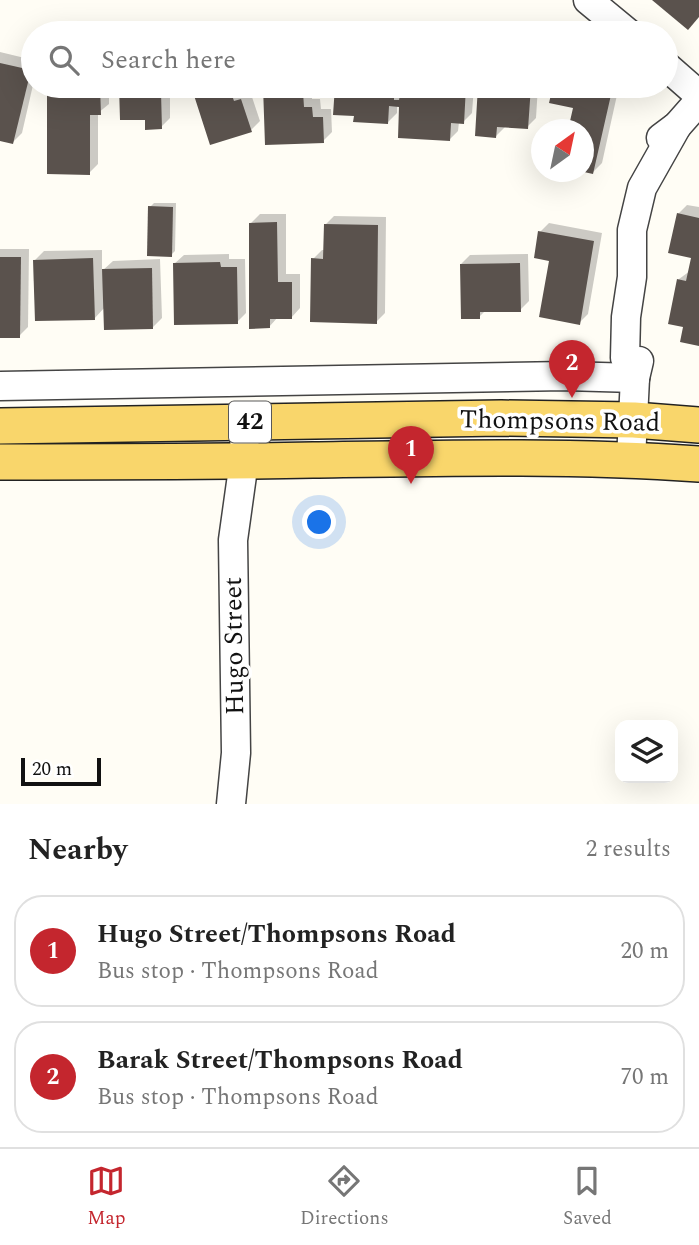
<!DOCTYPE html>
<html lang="en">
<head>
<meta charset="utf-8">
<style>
	:root { --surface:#fff; --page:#f2f2f2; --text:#222; --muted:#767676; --line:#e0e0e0; --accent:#c4262e }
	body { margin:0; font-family:Spectral,serif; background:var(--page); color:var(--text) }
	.controls { position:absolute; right:21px; bottom:21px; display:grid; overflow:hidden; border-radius:14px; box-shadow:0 7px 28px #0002 }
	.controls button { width:63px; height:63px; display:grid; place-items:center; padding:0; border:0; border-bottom:2px solid var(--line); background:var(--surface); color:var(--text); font:35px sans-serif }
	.compass { position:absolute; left:531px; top:119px; width:63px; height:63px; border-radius:50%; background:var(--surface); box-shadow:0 7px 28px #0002; rotate:33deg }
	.scale { position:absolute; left:21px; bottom:18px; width:80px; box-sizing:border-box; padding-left:7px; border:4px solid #111; border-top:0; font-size:19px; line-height:24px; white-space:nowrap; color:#111; -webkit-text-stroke:5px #fff; paint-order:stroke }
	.you { position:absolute; left:320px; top:523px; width:24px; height:24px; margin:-18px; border:5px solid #fff; border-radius:50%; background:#1a73e8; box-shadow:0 0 0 10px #1a73e833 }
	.badge { display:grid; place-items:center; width:46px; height:46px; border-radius:50%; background:var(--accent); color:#fff; font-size:23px; font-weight:700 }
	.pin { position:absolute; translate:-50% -58px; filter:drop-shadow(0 2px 4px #0008) }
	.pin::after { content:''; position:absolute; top:37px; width:24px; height:21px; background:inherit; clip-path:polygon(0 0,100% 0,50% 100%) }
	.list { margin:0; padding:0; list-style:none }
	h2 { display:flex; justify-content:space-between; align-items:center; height:91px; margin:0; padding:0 28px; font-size:30px }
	h2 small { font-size:23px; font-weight:400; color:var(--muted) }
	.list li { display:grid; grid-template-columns:46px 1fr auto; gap:21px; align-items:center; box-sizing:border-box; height:112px; margin:0 14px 14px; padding:0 14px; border:2px solid var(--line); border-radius:28px }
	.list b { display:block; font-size:26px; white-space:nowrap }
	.list p { margin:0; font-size:23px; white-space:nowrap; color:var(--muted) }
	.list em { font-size:23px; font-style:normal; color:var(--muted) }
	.icon { flex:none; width:38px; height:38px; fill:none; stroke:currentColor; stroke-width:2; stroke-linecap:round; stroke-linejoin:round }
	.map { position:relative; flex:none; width:699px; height:804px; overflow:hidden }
	.search { position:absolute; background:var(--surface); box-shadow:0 7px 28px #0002; left:21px; right:21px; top:21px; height:77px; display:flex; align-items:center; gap:18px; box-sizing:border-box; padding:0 24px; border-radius:38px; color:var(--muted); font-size:26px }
	.sheet { height:343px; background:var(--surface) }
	nav { display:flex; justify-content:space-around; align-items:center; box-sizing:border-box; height:98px; border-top:2px solid var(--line); background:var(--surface); font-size:19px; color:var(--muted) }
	nav a { display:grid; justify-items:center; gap:4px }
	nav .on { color:var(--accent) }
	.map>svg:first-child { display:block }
</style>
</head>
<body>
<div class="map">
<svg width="699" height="804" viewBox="0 0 699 804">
	<rect width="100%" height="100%" fill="#fffdf5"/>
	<!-- shadow -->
	<g fill="#0003">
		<path d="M0 52 33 60V85L22 133 13 142 0 139Z"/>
		<path d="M48 86H109V104L98 113V164L89 173H48Z"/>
		<path d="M121 86H170V118L161 127 147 118H122Z"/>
		<path d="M193 86H241L243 93 250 91 260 121 251 130 211 143Z"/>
		<path d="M265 86H326L322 89H312V99H320L321 109H331L332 132 323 141 267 143Z"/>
		<path d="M337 86H402V92L408 86H474L472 113 463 122H459L458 131 449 140 400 105H397V113L388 122 355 115 335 114Z"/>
		<path d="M480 86H538L536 118 527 127H505L496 136 477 134Z"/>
		<path d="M555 86H619L602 163 593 172 584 170V130L575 107 551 102Z"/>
		<path d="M154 203H176L175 251 171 255 150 207Z"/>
		<path d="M687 205 699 207V344L685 326 670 323 679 279 690 271 693 257 678 214Z"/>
		<path d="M260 214H286V274H300V308L291 318 278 317 269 327 251 223Z"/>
		<path d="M334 216 386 217 385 313 376 322 313 259 322 250H325V225Z"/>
		<path d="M549 223 602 233 588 314 579 323 540 232Z"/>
		<path d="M0 249H29L28 327 19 336H0Z"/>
		<path d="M102 250V271L113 261 160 259 162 318 153 327 105 307 94 319 35 260 44 251Z"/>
		<path d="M229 254V259H245L246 313 237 322 174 264 184 255Z"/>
		<path d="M528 254 529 301 520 310H486L479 317 461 264 470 255Z"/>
	</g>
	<!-- building -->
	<g fill="#5a524d">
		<path d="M652 0H699V17L688 30Z"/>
		<path d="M0 63 31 70 13 144 0 141Z"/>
		<path d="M47 86H100L101 115H90V175L47 174Z"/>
		<path d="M119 86H153V92H161L162 129 145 130V120H120Z"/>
		<path d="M191 86H229L234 101 241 99 252 132 210 145Z"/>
		<path d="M263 86H323V91L303 92 304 107H312L313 117H323L324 143 265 145Z"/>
		<path d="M335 86H394V100H399L401 90 411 91V86H466L464 124 451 123 450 141 398 138 399 107 389 106 388 124 353 122 354 116 333 115Z"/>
		<path d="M478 86H531L528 129 497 127 496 138 475 136Z"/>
		<path d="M553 86H613L593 174 584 172V130H568L573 108 549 103Z"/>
		<path d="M148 206 173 207 172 257 147 256Z"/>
		<path d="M677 213 699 218V346L680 342 683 327 668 324 677 279 686 281 691 258 668 253Z"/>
		<path d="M277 222 278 282H292V319H270V328L249 329V223Z"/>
		<path d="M324 224 378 225 377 324 310 322 311 258 323 259Z"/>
		<path d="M538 231 594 241 580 325 539 317 549 261 534 258Z"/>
		<path d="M0 257H21L20 338H0Z"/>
		<path d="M93 258 95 320 35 321 33 260Z"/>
		<path d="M220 262 221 267H237L238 324 174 325 173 263Z"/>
		<path d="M520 263 521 312H480V319H461L460 264Z"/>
		<path d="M152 268 153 329 104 330 102 269Z"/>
	</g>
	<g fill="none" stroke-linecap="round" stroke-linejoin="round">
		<!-- minor casing -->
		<g stroke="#444" stroke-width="31">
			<g id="minor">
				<path d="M588 0 628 33"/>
				<path d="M666 66 699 95"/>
				<path d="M661 138 677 126 699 101"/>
				<path d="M635 378 625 358 626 317 632 277V230L642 188 677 126"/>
				<path d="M0 386 565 376 635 378"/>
				<path d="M631 459 635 378 639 361"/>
				<path d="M231 804 236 753 233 540 244 461 245 422"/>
			</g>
		</g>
		<!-- major casing -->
		<g stroke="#222" stroke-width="38">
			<g id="major">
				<path d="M0 426 501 418 634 420 699 425"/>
				<path d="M0 462C104 462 208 462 313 460 442 458 570 455 699 464"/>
			</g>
		</g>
		<!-- minor -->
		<use href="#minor" stroke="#fff" stroke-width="28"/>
		<!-- major -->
		<use href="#major" stroke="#f9d66b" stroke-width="35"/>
	</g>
	<g text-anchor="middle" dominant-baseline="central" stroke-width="7" stroke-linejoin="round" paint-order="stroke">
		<!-- shield labels -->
		<rect fill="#fff" stroke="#585858" stroke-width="2" x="229" y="401.5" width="42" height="41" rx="5"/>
		<g font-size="24" font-weight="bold" fill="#111">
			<text x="250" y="422">42</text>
		</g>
		<!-- street labels -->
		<g font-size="26" fill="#111" stroke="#fff">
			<text transform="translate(560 421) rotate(1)">Thompsons Road</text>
			<text transform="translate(234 646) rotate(-91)">Hugo Street</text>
		</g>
	</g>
</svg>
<div class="controls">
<button><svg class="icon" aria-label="layers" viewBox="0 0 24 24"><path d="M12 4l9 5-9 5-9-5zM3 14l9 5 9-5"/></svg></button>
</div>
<svg class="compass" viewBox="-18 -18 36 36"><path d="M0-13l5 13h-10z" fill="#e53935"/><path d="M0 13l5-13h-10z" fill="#767676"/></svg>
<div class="scale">20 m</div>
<div class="you"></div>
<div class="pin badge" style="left:411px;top:484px">1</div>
<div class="pin badge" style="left:572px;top:398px">2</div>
<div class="search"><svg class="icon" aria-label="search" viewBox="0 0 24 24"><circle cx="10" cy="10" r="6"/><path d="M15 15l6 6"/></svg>Search here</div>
</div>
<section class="sheet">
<h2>Nearby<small>2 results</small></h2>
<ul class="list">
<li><span class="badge">1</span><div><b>Hugo Street/Thompsons Road</b><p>Bus stop · Thompsons Road</p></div><em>20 m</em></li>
<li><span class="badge">2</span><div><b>Barak Street/Thompsons Road</b><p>Bus stop · Thompsons Road</p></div><em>70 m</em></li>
</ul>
</section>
<nav>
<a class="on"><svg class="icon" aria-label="map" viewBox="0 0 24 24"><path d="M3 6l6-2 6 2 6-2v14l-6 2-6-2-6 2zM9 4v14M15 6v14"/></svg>Map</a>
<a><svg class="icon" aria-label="directions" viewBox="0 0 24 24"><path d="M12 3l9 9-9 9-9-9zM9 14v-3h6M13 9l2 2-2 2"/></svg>Directions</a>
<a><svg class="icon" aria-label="saved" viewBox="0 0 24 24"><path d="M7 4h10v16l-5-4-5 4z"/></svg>Saved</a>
</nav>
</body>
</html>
